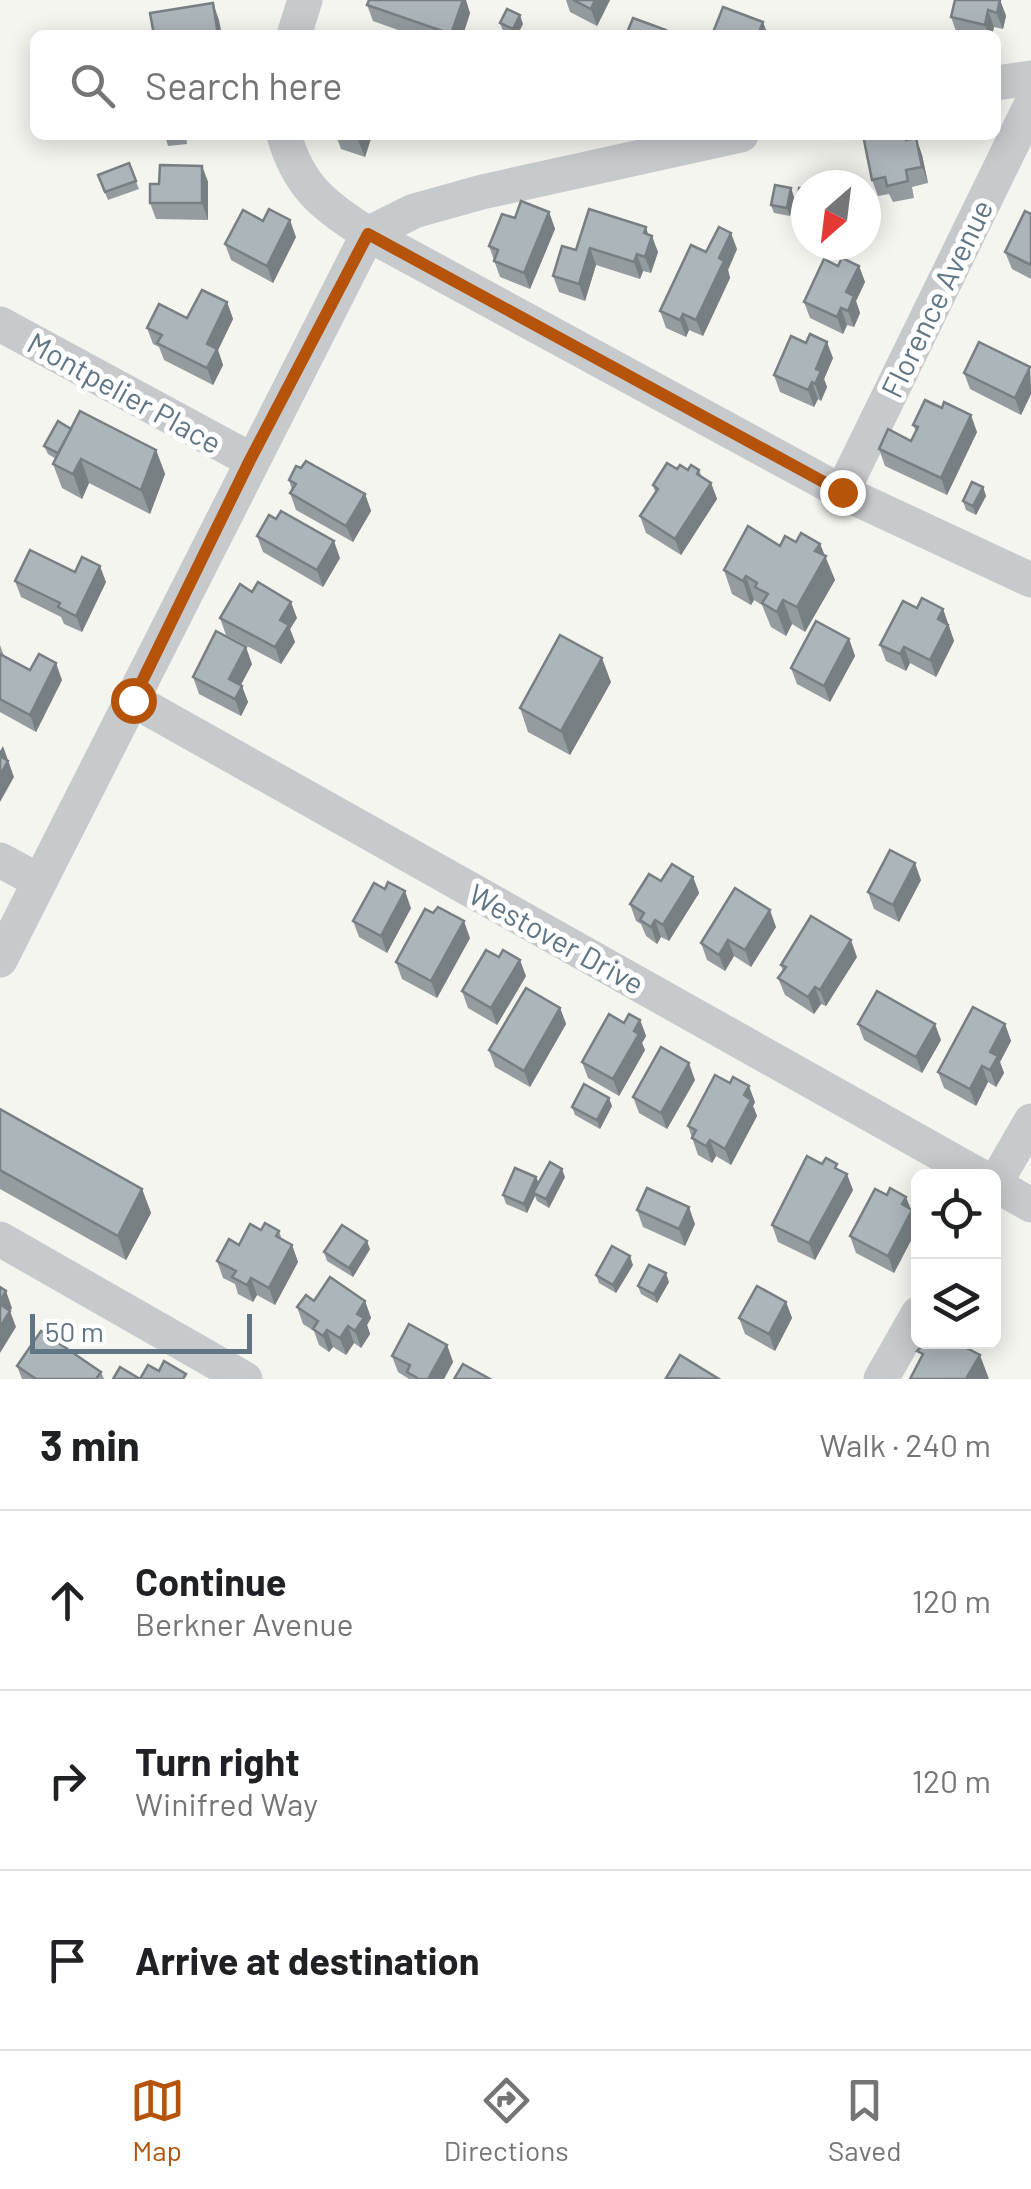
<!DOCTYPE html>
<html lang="en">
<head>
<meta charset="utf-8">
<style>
	:root { --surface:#fff; --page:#f2f2f2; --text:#202124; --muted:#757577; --line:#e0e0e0; --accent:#b45309 }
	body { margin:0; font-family:Barlow,sans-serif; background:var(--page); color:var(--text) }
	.controls { position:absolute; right:30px; bottom:30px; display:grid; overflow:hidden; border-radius:15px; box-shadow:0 5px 25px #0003 }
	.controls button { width:90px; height:90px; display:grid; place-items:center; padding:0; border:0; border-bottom:2px solid var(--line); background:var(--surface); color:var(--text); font:50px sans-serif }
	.compass { position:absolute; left:791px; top:170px; width:90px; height:90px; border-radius:50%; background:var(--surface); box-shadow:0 5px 25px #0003; rotate:208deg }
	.scale { position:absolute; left:30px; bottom:25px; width:222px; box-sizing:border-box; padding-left:10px; border:5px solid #617685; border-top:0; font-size:28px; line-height:35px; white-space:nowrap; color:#617685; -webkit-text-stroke:8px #fff; paint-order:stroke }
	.stop { position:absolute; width:30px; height:30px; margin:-22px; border:8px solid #b45309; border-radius:50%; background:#fff }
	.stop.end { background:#b45309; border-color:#fff; box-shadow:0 2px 10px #0008 }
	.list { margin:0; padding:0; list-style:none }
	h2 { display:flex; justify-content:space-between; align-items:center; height:130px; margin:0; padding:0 40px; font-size:42px }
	h2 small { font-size:32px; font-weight:400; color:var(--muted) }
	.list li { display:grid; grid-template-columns:65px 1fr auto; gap:30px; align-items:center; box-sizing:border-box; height:180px; padding:0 40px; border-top:2px solid var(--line) }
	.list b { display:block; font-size:38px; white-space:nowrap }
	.list p { margin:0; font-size:32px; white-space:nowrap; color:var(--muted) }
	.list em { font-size:32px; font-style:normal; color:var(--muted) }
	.icon { flex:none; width:55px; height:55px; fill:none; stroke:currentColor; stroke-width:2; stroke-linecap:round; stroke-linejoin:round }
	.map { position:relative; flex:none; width:1031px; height:1379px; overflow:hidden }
	.search { position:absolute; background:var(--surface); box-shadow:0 5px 25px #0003; left:30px; right:30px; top:30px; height:110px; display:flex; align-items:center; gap:25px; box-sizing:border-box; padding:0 35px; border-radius:15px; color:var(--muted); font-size:38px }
	.sheet { height:670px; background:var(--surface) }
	nav { display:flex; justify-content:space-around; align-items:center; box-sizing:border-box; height:140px; border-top:2px solid var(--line); background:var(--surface); font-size:28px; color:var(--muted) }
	nav a { display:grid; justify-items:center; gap:5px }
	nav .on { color:var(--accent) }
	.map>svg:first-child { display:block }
</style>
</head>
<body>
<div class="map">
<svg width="1031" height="1379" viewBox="0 0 1031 1379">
	<rect width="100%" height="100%" fill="#f5f5f0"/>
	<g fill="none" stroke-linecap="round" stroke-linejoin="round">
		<!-- street -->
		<g stroke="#c7cacd" stroke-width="35">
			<path d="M294 35 305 0"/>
			<path d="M996 83 1031 78"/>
			<path d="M284 135C299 188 324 205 368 234L842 492 1031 580"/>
			<path d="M368 234 414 211 482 192 741 135"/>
			<path d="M0 324 251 460"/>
			<path d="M842 492 1031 105"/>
			<path d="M133 700 980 1176"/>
			<path d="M0 860 39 881"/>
			<path d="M0 960 368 234"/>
			<path d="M994 1184 1031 1205"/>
			<path d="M994 1185 1031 1121"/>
			<path d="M0 1239 245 1379"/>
			<path d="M881 1379 918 1314"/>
		</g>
	</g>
	<!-- wall -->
	<g fill="#949ca0">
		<path d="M566 0H610L597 26 570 12Z"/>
		<path d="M1000 0 1006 16 1003 29 994 27 992 35 957 34 951 17Z"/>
		<path d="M367 5 470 13 463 35H412L373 21Z"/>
		<path d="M500 23 523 24 517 35H512L503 31Z"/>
		<path d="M149 135H186L187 144 168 146 165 136 150 138Z"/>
		<path d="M336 135H372L365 157 341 149Z"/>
		<path d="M863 135H907L909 140 916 138 922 155 928 183 912 187 914 198 893 202 889 194 878 196 872 180Z"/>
		<path d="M129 163 139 189 108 200 98 175Z"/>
		<path d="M202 166 208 182V220L156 219 150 203 159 184Z"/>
		<path d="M806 188V225H802L799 216Z"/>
		<path d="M794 197 790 216 774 213 771 205Z"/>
		<path d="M549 212 555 229 530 289 500 277 489 246 515 218Z"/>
		<path d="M1031 214V279L1012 269 1005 252Z"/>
		<path d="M649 235 658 252 651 273 643 271 640 279 596 265 585 301 559 292 553 276 576 250Z"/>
		<path d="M296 237 273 283 231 260 225 244Z"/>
		<path d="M737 249 728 270 730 278 703 336 689 330 686 337 666 328 660 311 706 252Z"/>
		<path d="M838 266H859L865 282 856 301 860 313 854 327 847 325 843 334 810 318 804 302Z"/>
		<path d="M227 302 233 319 218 350 223 365 213 385 164 360 159 347 153 344 147 328 187 318Z"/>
		<path d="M833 358 824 379 827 387 821 401 818 399 814 407 780 392 774 375Z"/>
		<path d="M1030 367 1031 394 1021 415 970 389 964 373Z"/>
		<path d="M942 408 977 432 947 495 885 466 879 449 911 441 916 431 913 425Z"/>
		<path d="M71 429 156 450 165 474 150 514 89 483 82 499 62 488 53 464 56 459 48 454 44 446Z"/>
		<path d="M677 469 699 470 702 477 711 483 717 499 681 555 646 533 640 516 655 492 653 485Z"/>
		<path d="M289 480 365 494 371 511 353 542 296 510 290 493 292 490Z"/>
		<path d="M983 487 986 496 976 515 966 510 963 501Z"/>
		<path d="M257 536 340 558 323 587 263 552Z"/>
		<path d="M820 544 835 580 805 632 792 624 786 636 771 627 762 605 754 600 751 605 732 594 724 570 780 546Z"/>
		<path d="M75 572 106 582 82 632 64 624 61 617 21 597 15 581Z"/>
		<path d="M917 608 943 609 954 641 936 677 910 663 906 671 886 661 880 645Z"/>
		<path d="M220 618H297L290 629 295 642 281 664 226 635Z"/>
		<path d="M849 639 855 656 830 702 797 684 791 668Z"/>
		<path d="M0 645 4 656 30 670 62 680 36 732 0 712Z"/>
		<path d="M252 664 241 685 248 702 241 716 199 694 193 677Z"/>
		<path d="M611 682 570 755 528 732 520 708Z"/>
		<path d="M693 877 699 893 669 941 661 937 657 944 646 936 641 924 636 921 630 904 661 881Z"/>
		<path d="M921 880 899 922 874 909 868 892Z"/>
		<path d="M411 908 387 953 359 937 353 921Z"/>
		<path d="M776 927 751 967 734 956 725 971 707 960 701 943Z"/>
		<path d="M470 938 437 998 402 979 396 962Z"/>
		<path d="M857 957 826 1006 821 1004 814 1014 785 995 778 978 783 971 781 965Z"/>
		<path d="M526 976 497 1025 468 1008 462 991Z"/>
		<path d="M560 1008 566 1024 530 1087 495 1067 489 1050Z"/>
		<path d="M640 1020 646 1036 642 1043 645 1050 619 1096 588 1078 582 1062 624 1023Z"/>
		<path d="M858 1024 941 1040 922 1073 864 1040Z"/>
		<path d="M1005 1024 1011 1041 1000 1062 1004 1073 996 1087 988 1082 976 1106 944 1088 938 1072Z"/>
		<path d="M695 1080 667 1129 639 1113 633 1097Z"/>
		<path d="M755 1102 753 1106 757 1116 731 1165 716 1156 712 1163 698 1155 688 1126Z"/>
		<path d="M612 1106 600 1129 575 1115 572 1107Z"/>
		<path d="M0 1109 142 1189 151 1213 126 1260 0 1189Z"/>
		<path d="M822 1164 839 1170 853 1190 815 1260 778 1242 772 1225Z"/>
		<path d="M536 1177 539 1183 565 1177 549 1208 537 1201 535 1196 527 1213 506 1204 503 1195Z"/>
		<path d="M910 1209 912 1210 918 1227 894 1273 856 1253 850 1236Z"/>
		<path d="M637 1210 695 1224 685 1246 643 1227Z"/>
		<path d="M261 1230 279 1231 282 1240 292 1245 298 1262 275 1305 257 1295 253 1302 238 1294 235 1284 223 1278 217 1261Z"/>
		<path d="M370 1249 353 1277 327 1261 324 1252Z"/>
		<path d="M633 1265 616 1293 599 1283 596 1275Z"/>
		<path d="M669 1282 657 1303 641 1294 638 1286Z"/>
		<path d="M314 1301H365L371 1318 367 1325 370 1334 361 1348 354 1343 346 1355 333 1347 329 1352 319 1345 314 1331 303 1324 297 1307Z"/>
		<path d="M786 1302 792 1318 775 1351 745 1334 739 1318Z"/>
		<path d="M447 1345 453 1362 444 1379H409L398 1372 392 1356Z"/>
		<path d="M17 1366 101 1372 104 1379H22Z"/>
	</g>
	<!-- shaded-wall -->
	<g fill="#787f82">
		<path d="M463 0H466L470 13 463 35H451Z"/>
		<path d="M595 0H610L597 26 591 9Z"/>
		<path d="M991 0H1000L1006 16 1003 29Z"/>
		<path d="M213 3 219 20 222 35H218Z"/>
		<path d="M988 10 994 27 992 35H988L985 25Z"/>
		<path d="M520 15 523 24 517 35H516L513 29Z"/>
		<path d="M763 22 768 35H758Z"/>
		<path d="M356 135H372L365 157Z"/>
		<path d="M916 138 922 155 928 183 922 167Z"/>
		<path d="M202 166 208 182V220L202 203Z"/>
		<path d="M791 188 794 197 790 216 787 208Z"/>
		<path d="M549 212 555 229 530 289 524 273Z"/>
		<path d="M290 220 296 237 273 283 267 266Z"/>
		<path d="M646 227 650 240 652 236 658 252 651 273 645 257 644 233Z"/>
		<path d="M731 233 737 249 728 270 730 278 703 336 696 320 719 258Z"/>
		<path d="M590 248 596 265 585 301 579 284Z"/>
		<path d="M637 254 643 271 640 279 634 262Z"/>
		<path d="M859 266 865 282 856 301 860 313 854 327 848 311 846 292Z"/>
		<path d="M227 302 233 319 218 350 223 365 213 385 207 368V344Z"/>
		<path d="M841 308 847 325 843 334 837 317Z"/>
		<path d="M683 314 689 330 686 337 680 320Z"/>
		<path d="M827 342 833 358 824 379 827 387 821 401 815 384 816 369Z"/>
		<path d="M1030 367 1031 394 1021 415 1015 398Z"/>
		<path d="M812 382 818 399 814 407 808 390Z"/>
		<path d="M971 415 977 432 947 495 941 478Z"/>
		<path d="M156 450 165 474 150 514 141 490Z"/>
		<path d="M81 459 89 483 82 499 73 474Z"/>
		<path d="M711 483 717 499 681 555 675 539Z"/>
		<path d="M983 487 986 496 976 515 973 506Z"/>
		<path d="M365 494 371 511 353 542 346 526Z"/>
		<path d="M334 541 340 558 323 587 317 570Z"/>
		<path d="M820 544 835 580 805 632 797 607 815 551Z"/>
		<path d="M100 566 106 582 82 632 76 616Z"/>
		<path d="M746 576 754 600 751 605 743 581Z"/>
		<path d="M783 600 792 624 786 636 777 612Z"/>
		<path d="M291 602 297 618 290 629 295 642 281 664 275 647 280 620Z"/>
		<path d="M943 609 954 641 936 677 930 660 938 619Z"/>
		<path d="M849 639 855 656 830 702 824 686Z"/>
		<path d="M246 647 252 664 235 695 229 679Z"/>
		<path d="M904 647 910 663 906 671 900 654Z"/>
		<path d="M602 658 611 682 570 755 561 731Z"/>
		<path d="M56 663 62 680 36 732 30 715Z"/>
		<path d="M242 686 248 702 241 716 235 699Z"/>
		<path d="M3 746 14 777 0 802V751Z"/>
		<path d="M915 863 921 880 899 922 893 905Z"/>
		<path d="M693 877 699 893 669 941 663 925Z"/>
		<path d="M405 891 411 908 387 953 381 936Z"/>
		<path d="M770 910 776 927 751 967 745 950Z"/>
		<path d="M655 920 661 937 657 944 651 927Z"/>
		<path d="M464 921 470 938 437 998 431 981Z"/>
		<path d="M728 940 734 956 725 971 719 955Z"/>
		<path d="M851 940 857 957 826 1006 820 990Z"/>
		<path d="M520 960 526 976 497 1025 491 1008Z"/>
		<path d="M815 987 821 1004 814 1014 808 997Z"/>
		<path d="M560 1008 566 1024 530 1087 524 1071Z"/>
		<path d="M640 1020 646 1036 642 1043 645 1050 619 1096 613 1079 634 1031Z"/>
		<path d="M935 1024 941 1040 922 1073 916 1057Z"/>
		<path d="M1005 1024 1011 1041 1000 1062 1004 1073 996 1087 990 1070V1052Z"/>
		<path d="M689 1063 695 1080 667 1129 661 1113Z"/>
		<path d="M982 1066 988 1082 976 1106 970 1089Z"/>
		<path d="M749 1086 755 1102 753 1106 757 1116 731 1165 725 1149 744 1095Z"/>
		<path d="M609 1098 612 1106 600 1129 597 1120Z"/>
		<path d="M710 1140 716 1156 712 1163 706 1146Z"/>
		<path d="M562 1169 565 1177 549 1208 546 1199Z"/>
		<path d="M847 1174 853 1190 815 1260 809 1243Z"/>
		<path d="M536 1177 539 1185 533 1193 535 1196 527 1213 524 1204Z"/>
		<path d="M142 1189 151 1213 126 1260 118 1236Z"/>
		<path d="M906 1197 918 1227 894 1273 888 1256 902 1204Z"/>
		<path d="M689 1207 695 1224 685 1246 679 1229Z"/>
		<path d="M367 1241 370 1249 353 1277 349 1268Z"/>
		<path d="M292 1245 298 1262 275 1305 269 1288Z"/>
		<path d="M630 1256 633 1265 616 1293 613 1285Z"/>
		<path d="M666 1273 669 1282 657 1303 654 1294Z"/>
		<path d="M251 1278 257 1295 253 1302 247 1285Z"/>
		<path d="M6 1291 12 1308 8 1314 10 1311 16 1327 0 1353V1301Z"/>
		<path d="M365 1301 371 1318 367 1325 370 1334 361 1348 355 1331 357 1314Z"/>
		<path d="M786 1302 792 1318 775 1351 769 1334Z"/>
		<path d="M348 1326 354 1343 346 1355 340 1338Z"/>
		<path d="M327 1330 333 1347 329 1352 323 1336Z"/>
		<path d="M447 1345 453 1362 444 1379H428Z"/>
		<path d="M980 1355 989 1379H966Z"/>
	</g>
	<!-- building -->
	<g fill="#acb5ba" stroke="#787f82" stroke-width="2.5">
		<path d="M369 0H463L451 34 367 5Z"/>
		<path d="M573 0H595L591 9Z"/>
		<path d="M955 0H1000L997 13 988 10 985 25 951 17Z"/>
		<path d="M213 3 218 35H177V32L154 35 150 13Z"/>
		<path d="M723 7 763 22 758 35H712Z"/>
		<path d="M507 9 520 15 513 29 500 23Z"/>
		<path d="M633 18 666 30 665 35H626Z"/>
		<path d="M863 135H905L906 140 916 138 922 167 906 170 908 181 887 186 885 177 872 180Z"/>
		<path d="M129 163 136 181 105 192 98 175Z"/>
		<path d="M160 165 202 166V203H150V184H159Z"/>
		<path d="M775 185 791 188 787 208 771 205Z"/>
		<rect x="799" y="188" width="7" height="28"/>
		<path d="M521 201 549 212 524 273 494 261 498 250 489 246 502 214 515 218Z"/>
		<path d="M269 209 290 220 267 266 225 244 243 210 263 221Z"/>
		<path d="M589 209 646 227 644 233 652 236 645 257 637 254 634 262 590 248 579 284 553 276 562 246 576 250Z"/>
		<path d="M1025 211 1031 214V265L1005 252Z"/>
		<path d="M719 227 731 233 719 258 724 261 696 320 683 314 680 320 660 311 691 245 706 252Z"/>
		<path d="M842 258 859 266 846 292 854 296 848 311 841 308 837 317 804 302 824 259 838 266Z"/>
		<path d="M202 290 227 302 207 344 217 349 207 368 157 343 162 335 147 328 159 304 187 318Z"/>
		<path d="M810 334 827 342 816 369 821 371 815 384 812 382 808 390 774 375 791 336 806 343Z"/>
		<path d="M979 342 1030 367 1015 398 964 373Z"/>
		<path d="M925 400 942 408 944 402 971 415 941 478 879 449 888 429 911 441 918 427 913 425Z"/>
		<path d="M80 411 156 450 141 490 81 459 73 474 53 464Z"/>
		<path d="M58 421 71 429 58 453 44 446Z"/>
		<path d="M306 461 365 494 346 526 290 493 296 484 289 480 296 466 301 468Z"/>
		<path d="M667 463 677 469 680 465 688 470 691 465 699 470 697 474 711 483 675 539 640 516 658 489 653 485Z"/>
		<path d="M972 482 983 487 973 506 963 501Z"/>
		<path d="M281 511 334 541 317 570 257 536 269 515 276 519Z"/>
		<path d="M748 526 780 546 785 536 796 542 801 533 820 544 815 551 826 556 797 607 783 600 777 612 762 603 768 594 755 587 757 583 746 576 743 581 724 570Z"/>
		<path d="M30 550 75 572 82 557 100 566 76 616 58 607 60 603 15 581Z"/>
		<path d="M258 582 291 602 280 620 289 625 275 647 220 618 240 584 252 592Z"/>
		<path d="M922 598 943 609 938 619 948 625 930 660 904 647 900 654 880 645 903 601 917 608Z"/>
		<path d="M816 621 849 639 824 686 791 668Z"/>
		<path d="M216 631 246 647 229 679 242 686 235 699 193 677Z"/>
		<path d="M560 635 602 658 561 731 520 708Z"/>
		<path d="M0 654 30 670 39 654 56 663 30 715 0 699Z"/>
		<path d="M0 756 8 761 0 775Z"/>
		<path d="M890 850 915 863 893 905 868 892Z"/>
		<path d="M672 864 693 877 663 925 655 920 651 927 640 920 644 913 630 904 649 874 661 881Z"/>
		<path d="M388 882 405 891 381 936 353 921 374 883 385 889Z"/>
		<path d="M735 888 770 910 745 950 728 940 719 955 701 943Z"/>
		<path d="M438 907 464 921 431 981 396 962 425 909 433 913Z"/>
		<path d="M811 916 851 940 820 990 815 987 808 997 778 978 786 967 781 965Z"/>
		<path d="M486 950 499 957 503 950 520 960 491 1008 462 991Z"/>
		<path d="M526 988 560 1008 524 1071 489 1050Z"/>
		<path d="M877 991 935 1024 916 1057 858 1024Z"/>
		<path d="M973 1007 1005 1024 990 1052 998 1056 990 1070 982 1066 970 1089 938 1072Z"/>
		<path d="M609 1014 624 1023 629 1014 640 1020 634 1031 639 1034 613 1079 582 1062Z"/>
		<path d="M661 1047 689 1063 661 1113 633 1097Z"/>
		<path d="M715 1075 730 1083 733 1077 749 1086 744 1095 751 1100 725 1149 710 1140 706 1146 692 1138 696 1130 688 1126Z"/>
		<path d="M584 1084 609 1098 597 1120 572 1107Z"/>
		<path d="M0 1109 142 1189 118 1236 0 1170Z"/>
		<path d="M807 1156 822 1164 826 1158 837 1164 835 1168 847 1174 809 1243 772 1225Z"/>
		<path d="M550 1162 562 1169 546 1199 533 1193Z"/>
		<path d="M515 1168 536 1177 524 1204 503 1195Z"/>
		<path d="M647 1188 689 1207 679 1229 637 1210Z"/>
		<path d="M890 1188 906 1197 902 1204 912 1210 888 1256 850 1236 875 1189 887 1195Z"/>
		<path d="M265 1223 279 1231 276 1236 292 1245 269 1288 251 1278 247 1285 232 1277 236 1271 217 1261 229 1239 239 1245 250 1224 261 1230Z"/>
		<path d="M342 1225 367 1241 349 1268 324 1252Z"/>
		<path d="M612 1246 630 1256 613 1285 596 1275Z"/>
		<path d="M649 1265 666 1273 654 1294 638 1286Z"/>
		<path d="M330 1277 365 1301 357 1314 364 1318 355 1331 348 1326 340 1338 327 1330 323 1336 313 1329 318 1321 297 1307 306 1295 314 1301Z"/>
		<path d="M757 1286 786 1302 769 1334 739 1318Z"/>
		<path d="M0 1287 6 1291 0 1301Z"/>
		<path d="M0 1304 10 1311 0 1327Z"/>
		<path d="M409 1324 447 1345 428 1379H419L407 1372 410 1365 392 1356Z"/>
		<path d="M41 1331 101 1372 96 1379H36L17 1366Z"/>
		<path d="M925 1342H955L980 1355 966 1379H910L923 1354 917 1351Z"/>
		<path d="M680 1355 719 1379 666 1378Z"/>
		<path d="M164 1361 186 1374 183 1379H140L148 1365 159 1371Z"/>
		<path d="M463 1364 490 1379H454Z"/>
		<path d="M120 1367 140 1379H113Z"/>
	</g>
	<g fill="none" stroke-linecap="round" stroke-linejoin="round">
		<!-- route -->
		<path stroke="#b45309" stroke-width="12" d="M133 700 250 460 368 234 842 492"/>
	</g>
	<g text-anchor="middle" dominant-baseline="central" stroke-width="10" stroke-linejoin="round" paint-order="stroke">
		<!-- street labels -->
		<g font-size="30" fill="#617685" stroke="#fff">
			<text transform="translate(936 298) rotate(-64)">Florence Avenue</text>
			<text transform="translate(125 392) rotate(29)">Montpelier Place</text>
			<text transform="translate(557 938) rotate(29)">Westover Drive</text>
		</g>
	</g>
</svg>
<div class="controls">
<button><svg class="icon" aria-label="locate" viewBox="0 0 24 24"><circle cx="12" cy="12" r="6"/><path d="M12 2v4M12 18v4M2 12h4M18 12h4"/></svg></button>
<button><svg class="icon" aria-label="layers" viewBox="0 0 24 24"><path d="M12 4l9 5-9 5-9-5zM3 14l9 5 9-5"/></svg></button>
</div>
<svg class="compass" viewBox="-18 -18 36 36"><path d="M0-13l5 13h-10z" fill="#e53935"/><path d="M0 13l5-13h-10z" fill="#757577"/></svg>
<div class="scale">50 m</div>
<div class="stop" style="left:133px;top:700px"></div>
<div class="stop end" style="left:842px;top:492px"></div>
<div class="search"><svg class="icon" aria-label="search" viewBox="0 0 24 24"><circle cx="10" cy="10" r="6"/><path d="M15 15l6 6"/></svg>Search here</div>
</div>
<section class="sheet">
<h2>3 min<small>Walk · 240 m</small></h2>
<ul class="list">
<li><svg class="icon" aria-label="ahead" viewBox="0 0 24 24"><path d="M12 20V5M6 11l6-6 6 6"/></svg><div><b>Continue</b><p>Berkner Avenue</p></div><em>120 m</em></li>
<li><svg class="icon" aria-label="right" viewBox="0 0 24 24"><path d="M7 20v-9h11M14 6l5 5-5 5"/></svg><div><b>Turn right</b><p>Winifred Way</p></div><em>120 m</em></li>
<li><svg class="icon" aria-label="arrive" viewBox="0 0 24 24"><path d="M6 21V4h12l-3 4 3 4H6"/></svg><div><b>Arrive at destination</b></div></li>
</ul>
</section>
<nav>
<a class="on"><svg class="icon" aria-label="map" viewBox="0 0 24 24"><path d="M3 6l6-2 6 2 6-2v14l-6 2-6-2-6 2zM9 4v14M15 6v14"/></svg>Map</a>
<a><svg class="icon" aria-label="directions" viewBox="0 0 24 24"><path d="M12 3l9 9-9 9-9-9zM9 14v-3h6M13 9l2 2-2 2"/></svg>Directions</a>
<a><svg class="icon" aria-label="saved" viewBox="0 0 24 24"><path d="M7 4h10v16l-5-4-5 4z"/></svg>Saved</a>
</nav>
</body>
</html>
